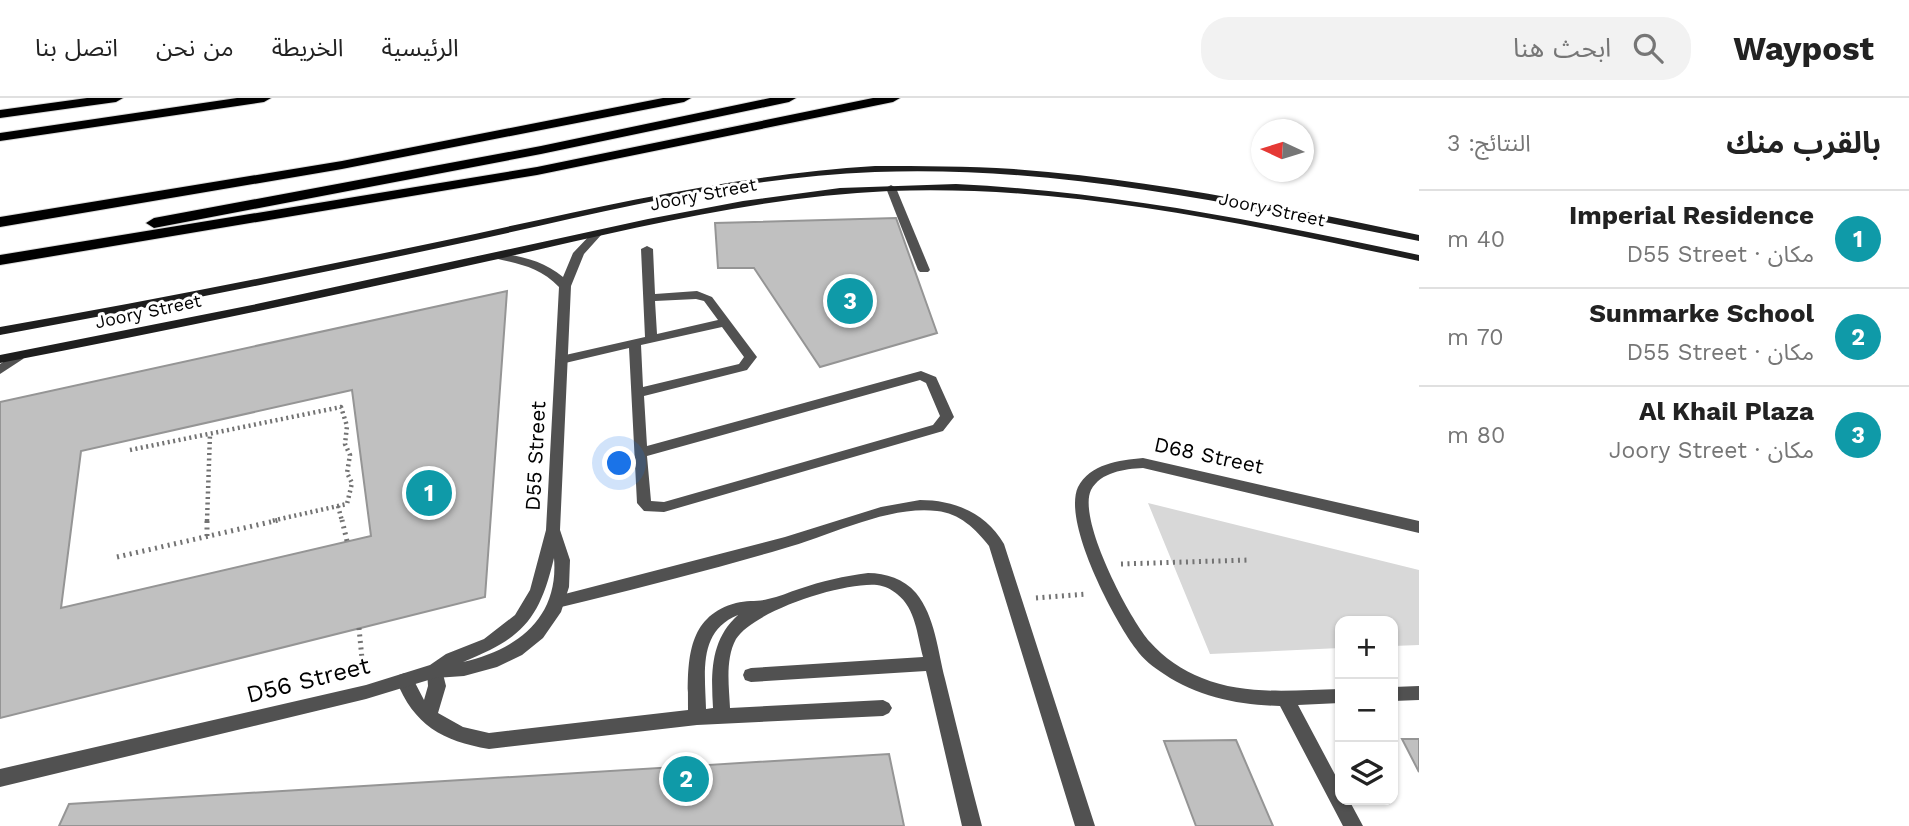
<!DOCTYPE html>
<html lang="ar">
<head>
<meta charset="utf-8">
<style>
	:root { --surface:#fff; --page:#f2f2f2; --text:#222; --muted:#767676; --line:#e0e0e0; --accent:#1a73e8 }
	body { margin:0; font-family:"Work Sans","Noto Sans Arabic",sans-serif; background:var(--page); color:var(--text); direction:rtl }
	.controls { position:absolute; right:21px; bottom:21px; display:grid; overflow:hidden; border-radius:14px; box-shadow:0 2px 5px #0004 }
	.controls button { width:63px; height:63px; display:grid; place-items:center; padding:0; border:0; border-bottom:2px solid var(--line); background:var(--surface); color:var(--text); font:35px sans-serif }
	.compass { position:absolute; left:1251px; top:21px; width:63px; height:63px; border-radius:50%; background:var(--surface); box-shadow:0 2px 5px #0004; rotate:274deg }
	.you { position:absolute; left:620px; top:366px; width:24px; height:24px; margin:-18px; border:5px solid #fff; border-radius:50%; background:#1a73e8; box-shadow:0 0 0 10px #1a73e833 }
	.badge { display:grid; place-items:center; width:46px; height:46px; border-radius:50%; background:var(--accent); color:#fff; font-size:23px; font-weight:700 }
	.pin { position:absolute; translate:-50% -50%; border:4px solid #fff; box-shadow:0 2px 7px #0006 }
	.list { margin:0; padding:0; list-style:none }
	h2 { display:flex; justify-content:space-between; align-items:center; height:91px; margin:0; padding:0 28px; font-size:30px }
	h2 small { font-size:23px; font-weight:400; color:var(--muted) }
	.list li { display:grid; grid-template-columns:46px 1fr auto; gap:21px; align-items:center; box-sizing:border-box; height:98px; padding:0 28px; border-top:2px solid var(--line) }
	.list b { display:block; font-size:26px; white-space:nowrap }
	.list p { margin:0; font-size:23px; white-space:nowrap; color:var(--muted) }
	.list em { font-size:23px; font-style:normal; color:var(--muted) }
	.icon { flex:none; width:38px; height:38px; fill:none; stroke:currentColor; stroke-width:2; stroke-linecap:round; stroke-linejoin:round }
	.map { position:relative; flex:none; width:1419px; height:728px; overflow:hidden; direction:ltr }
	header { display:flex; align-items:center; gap:42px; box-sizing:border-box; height:98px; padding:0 35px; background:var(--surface); border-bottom:2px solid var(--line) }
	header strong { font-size:33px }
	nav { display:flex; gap:38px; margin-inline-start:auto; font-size:24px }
	.search { width:490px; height:63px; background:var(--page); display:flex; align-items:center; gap:18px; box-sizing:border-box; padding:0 24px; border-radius:28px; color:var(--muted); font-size:26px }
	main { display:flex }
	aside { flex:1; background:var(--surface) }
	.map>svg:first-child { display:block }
</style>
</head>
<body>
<header>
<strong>Waypost</strong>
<div class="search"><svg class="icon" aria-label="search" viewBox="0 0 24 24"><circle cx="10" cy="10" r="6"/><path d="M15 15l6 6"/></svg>ابحث هنا</div>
<nav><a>الرئيسية</a><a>الخريطة</a><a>من نحن</a><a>اتصل بنا</a></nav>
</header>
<main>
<aside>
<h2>بالقرب منك<small>النتائج: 3</small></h2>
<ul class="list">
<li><span class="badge" style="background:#0f9aa8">1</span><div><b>Imperial Residence</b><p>مكان · D55 Street</p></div><em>40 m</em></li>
<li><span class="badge" style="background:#0f9aa8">2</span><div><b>Sunmarke School</b><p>مكان · D55 Street</p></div><em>70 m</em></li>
<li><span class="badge" style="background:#0f9aa8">3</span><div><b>Al Khail Plaza</b><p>مكان · Joory Street</p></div><em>80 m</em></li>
</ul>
</aside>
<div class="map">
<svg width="1419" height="728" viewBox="0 0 1419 728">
	<rect width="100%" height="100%" fill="#fff"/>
	<!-- green -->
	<path fill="#d8d8d8" d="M1148 405 1419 472V547L1393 548V523H1340V550L1210 556Z"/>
	<!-- building -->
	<g fill="#c0c0c0" stroke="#959595" stroke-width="2" fill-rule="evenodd">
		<path d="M896 120 937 235 820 269 754 170H718L715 125Z"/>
		<path d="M507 193 485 499 0 620V304ZM352 292 371 438 61 510 81 353Z"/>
		<path d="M1402 641H1419V674Z"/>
		<path d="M1236 642 1273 728H1196L1164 643Z"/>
		<path d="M889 656 904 728H59L69 706Z"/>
	</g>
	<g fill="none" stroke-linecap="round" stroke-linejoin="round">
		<!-- highway casing -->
		<g stroke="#dbdbdb" stroke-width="2">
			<g id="highway">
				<path d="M87 0H123L116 4 0 20V12Z"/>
				<path d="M237 0H271L264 4 0 43V35Z"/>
				<path d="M663 0H691L684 4 342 71 0 129V119L342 63Z"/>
				<path d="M770 0H796L789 4 541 56 154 130 146 125 154 120 541 48Z"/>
				<path d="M873 0H900L893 4 537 77 0 167V157L537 69Z"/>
			</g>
		</g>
		<!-- path-far1 -->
		<g stroke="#737373" stroke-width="4.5" stroke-dasharray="2 3.5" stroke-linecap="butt">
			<path d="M130 352 341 309 347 328 345 346 350 357 347 375 352 385 347 406 271 423"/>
			<path d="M338 408 342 423"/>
			<path d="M207 423 210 336"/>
		</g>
		<!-- path -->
		<g stroke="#737373" stroke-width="5" stroke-dasharray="2 4.5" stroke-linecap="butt">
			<path d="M342 422 347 443"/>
			<path d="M207 438V422"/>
			<path d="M117 459 279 422"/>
			<path d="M1121 466 1249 462"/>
			<path d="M1036 500 1087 496"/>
			<path d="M359 530 363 571"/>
		</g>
		<!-- lane -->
		<g fill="#515151" fill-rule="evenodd">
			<path d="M891 87 896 90 930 172 928 174H920L918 172 886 90Z"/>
			<path d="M647 148 653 151 655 196 697 193 712 199 757 259 747 272 644 298 647 348 921 273 936 279 954 319 943 333 664 414 644 413 637 405 629 250 561 266 555 262 561 258 645 239 641 151ZM696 201 704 203 718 222 657 236 655 203ZM722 229 744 259 739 266 643 289 641 247ZM920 282 926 285 940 318 933 327 664 404 651 403 647 358Z"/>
			<path d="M920 402C954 402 986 415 1004 446L1095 728H1075L989 448C976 431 959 415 937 413 888 407 830 438 782 451 717 470 651 487 586 503L557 510 551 509 549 504 551 499 557 498 785 439 881 409Z"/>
			<path d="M868 475C886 475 904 481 916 495 935 518 938 554 945 581 957 630 969 679 982 728H962L926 573 751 584 745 582 743 577 745 572 751 570 923 559C917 537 916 511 897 496 891 491 885 488 877 487 844 484 755 512 736 541 725 561 729 588 730 610L883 602 889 605 892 610 889 615 883 618 697 627 489 651C442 643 414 627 396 582L399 577 405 575 411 577 424 602 428 588 427 573 429 568 435 566 441 568 446 588 438 615 463 629 489 635 688 612C688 568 684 519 736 505 747 502 759 504 768 501 779 499 789 494 799 491 822 483 844 478 868 475ZM738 517C710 542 711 576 713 610L706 611C705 574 698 533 738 517Z"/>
		</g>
		<!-- street -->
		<g fill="#515151" fill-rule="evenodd">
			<path d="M597 133 602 136 584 156 571 188 560 432 570 462 569 489 561 514 543 540 522 557 497 569 464 578 435 580 366 601 0 689V671L366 587 430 567 446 556 484 541 515 517 530 492 546 432 559 189C540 169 519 166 494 160L492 158 498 155C522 158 544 163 563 179L573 155 593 134ZM554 460C559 520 517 552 463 564 522 540 539 523 554 460Z"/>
			<path d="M19 254 25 258 23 261 0 276V266Z"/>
			<path d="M1143 360 1419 423V435L1143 370C1124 371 1101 374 1091 392 1077 421 1129 520 1150 544 1163 559 1183 573 1202 580 1246 598 1295 592 1340 591V605L1298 607 1340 686V702H1349L1363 728H1343L1280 608C1239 607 1198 599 1164 576 1153 569 1143 561 1136 551 1114 522 1062 424 1078 389 1090 366 1119 362 1143 360Z"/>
			<path d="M1419 588V602L1393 603V589Z"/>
		</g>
		<!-- secondary -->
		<g fill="#1e1e1e" fill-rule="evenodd">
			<path d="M875 68C921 68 967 68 1014 71 1150 81 1285 109 1419 137V143C1240 107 1058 67 875 74 740 79 607 113 476 142 318 176 159 208 0 237V229C148 203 295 174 442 143 586 112 728 77 875 68Z"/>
			<path d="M956 86C1116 94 1263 124 1419 157V163C1245 126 1068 86 889 93 754 99 621 133 489 163 327 199 164 234 0 265V257L252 207 648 121 743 103 840 90Z"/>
		</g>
		<!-- highway -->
		<use href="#highway" fill="#000" fill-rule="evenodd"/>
	</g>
	<g text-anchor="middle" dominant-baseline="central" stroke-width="6" stroke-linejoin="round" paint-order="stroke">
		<!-- far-street labels -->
		<g font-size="18" fill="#000" stroke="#fff">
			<text transform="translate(703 96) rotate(-11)">Joory Street</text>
			<text transform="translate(1272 111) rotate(12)">Joory Street</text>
			<text transform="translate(148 213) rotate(-12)">Joory Street</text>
		</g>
		<!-- street labels -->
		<g font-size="21" fill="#000" stroke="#fff">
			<text transform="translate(1209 357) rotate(12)">D68 Street</text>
			<text transform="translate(535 358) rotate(-87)">D55 Street</text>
		</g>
		<!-- near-street labels -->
		<g font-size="24" fill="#000" stroke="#fff">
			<text transform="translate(308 582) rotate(-14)">D56 Street</text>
		</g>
	</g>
</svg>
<div class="controls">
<button>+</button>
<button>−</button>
<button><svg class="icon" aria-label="layers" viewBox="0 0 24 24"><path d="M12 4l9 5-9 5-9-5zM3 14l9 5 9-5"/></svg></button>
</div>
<svg class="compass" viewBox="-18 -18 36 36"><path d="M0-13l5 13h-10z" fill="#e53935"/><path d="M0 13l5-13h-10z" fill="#767676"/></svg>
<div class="you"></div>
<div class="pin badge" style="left:429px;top:395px;background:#0f9aa8">1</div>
<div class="pin badge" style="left:686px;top:681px;background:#0f9aa8">2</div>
<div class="pin badge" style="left:850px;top:203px;background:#0f9aa8">3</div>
</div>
</main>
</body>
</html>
